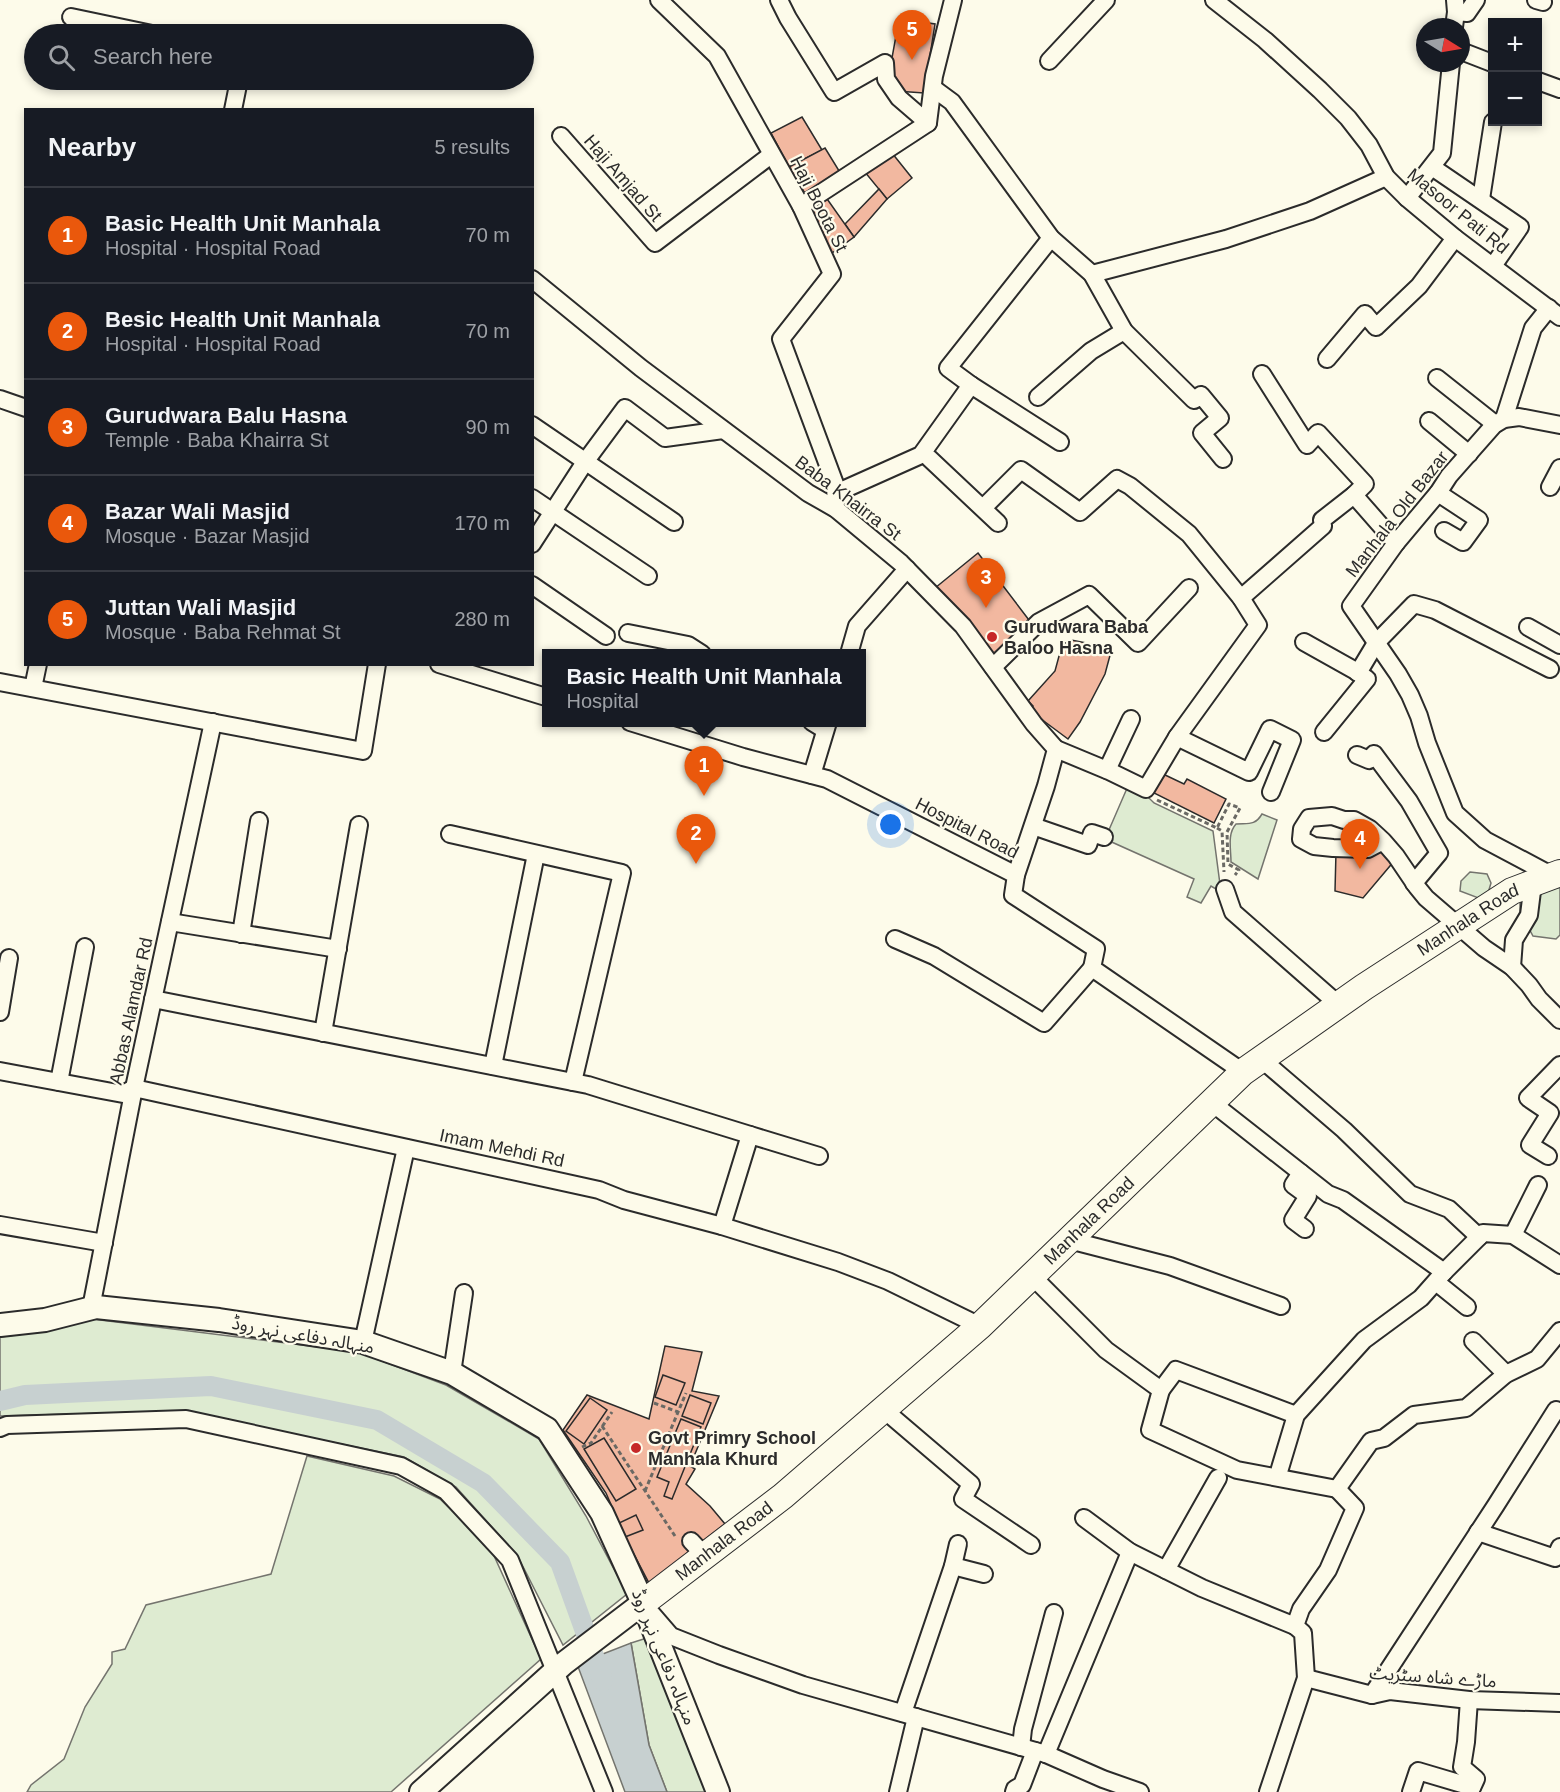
<!DOCTYPE html>
<html lang="en">
<head>
<meta charset="utf-8">
<style>
	:root { --surface:#171b24; --page:#20242c; --text:#f1f3f6; --muted:#9ea1a6; --line:#363941; --accent:#ea580c }
	body { margin:0; font-family:Arial,"Noto Sans Arabic",sans-serif; background:var(--page); color:var(--text) }
	.controls { position:absolute; right:18px; top:18px; display:grid; overflow:hidden; border-radius:0px; box-shadow:0 3px 9px #0003 }
	.controls button { width:54px; height:54px; display:grid; place-items:center; padding:0; border:0; border-bottom:2px solid var(--line); background:var(--surface); color:var(--text); font:30px sans-serif }
	.compass { position:absolute; left:1416px; top:18px; width:54px; height:54px; border-radius:50%; background:var(--surface); box-shadow:0 3px 9px #0003; rotate:101deg }
	.you { position:absolute; left:891px; top:825px; width:21px; height:21px; margin:-15px; border:4px solid #fff; border-radius:50%; background:#1a73e8; box-shadow:0 0 0 9px #1a73e833 }
	.badge { display:grid; place-items:center; width:39px; height:39px; border-radius:50%; background:var(--accent); color:#fff; font-size:20px; font-weight:700 }
	.pin { position:absolute; translate:-50% -50px; filter:drop-shadow(0 2px 3px #0008) }
	.pin::after { content:''; position:absolute; top:32px; width:21px; height:18px; background:inherit; clip-path:polygon(0 0,100% 0,50% 100%) }
	.popup { position:absolute; left:542px; top:649px; width:324px; height:78px; box-sizing:border-box; display:grid; place-content:center; border-radius:0px; background:var(--surface); filter:drop-shadow(0 2px 4px #0005); font-size:20px; white-space:nowrap; color:var(--muted) }
	.popup b { font-size:22px; color:var(--text) }
	.popup::after { content:''; position:absolute; left:50%; top:100%; margin-left:-12px; border:12px solid transparent; border-top-color:var(--surface) }
	.list { margin:0; padding:0; list-style:none }
	h2 { display:flex; justify-content:space-between; align-items:center; height:78px; margin:0; padding:0 24px; font-size:26px }
	h2 small { font-size:20px; font-weight:400; color:var(--muted) }
	.list li { display:grid; grid-template-columns:39px 1fr auto; gap:18px; align-items:center; box-sizing:border-box; height:96px; padding:0 24px; border-top:2px solid var(--line) }
	.list b { display:block; font-size:22px; white-space:nowrap }
	.list p { margin:0; font-size:20px; white-space:nowrap; color:var(--muted) }
	.list em { font-size:20px; font-style:normal; color:var(--muted) }
	.icon { flex:none; width:33px; height:33px; fill:none; stroke:currentColor; stroke-width:2; stroke-linecap:round; stroke-linejoin:round }
	.map { position:relative; flex:none; width:1560px; height:1792px; overflow:hidden }
	.search { position:absolute; background:var(--surface); box-shadow:0 3px 9px #0003; left:24px; top:24px; width:510px; height:66px; display:flex; align-items:center; gap:15px; box-sizing:border-box; padding:0 21px; border-radius:33px; color:var(--muted); font-size:22px }
	.panel { position:absolute; background:var(--surface); box-shadow:0 3px 9px #0003; left:24px; top:108px; width:510px; height:558px; border-radius:0px }
	.map>svg:first-child { display:block }
</style>
</head>
<body>
<div class="map">
<svg width="1560" height="1792" viewBox="0 0 1560 1792">
	<rect width="100%" height="100%" fill="#fdfbea"/>
	<!-- green -->
	<g fill="#deebd1" stroke="#74746e" stroke-width="1.5">
		<path d="M1128 786 1147 796 1154 803 1213 831 1221 892 1211 886 1201 903 1187 897 1194 879 1105 839Z"/>
		<path d="M1262 814 1277 820 1258 879 1231 862C1231 849 1227 834 1236 824 1248 823 1255 826 1262 814Z"/>
		<path d="M1470 872 1487 874 1491 883 1488 893 1481 899 1460 891 1461 881Z"/>
		<path d="M1549 885 1560 888V935L1556 939 1533 936 1520 912V900Z"/>
		<path d="M92 1319 358 1352 446 1385 539 1439 586 1516 627 1594 563 1645 517 1555 456 1487 404 1457 181 1411 0 1416V1337L47 1331Z"/>
		<path d="M307 1456 394 1476 440 1499 490 1547 541 1659 391 1792H27L31 1785 64 1759 85 1707 112 1664V1652L125 1649 146 1605 271 1574Z"/>
		<path d="M650 1637 709 1792H667L649 1745 631 1643Z"/>
	</g>
	<!-- water -->
	<path fill="#c7d0d0" stroke="#74746e" stroke-width="1.5" d="M631 1643 649 1745 667 1792H625L577 1664Z"/>
	<g fill="none" stroke-linecap="round" stroke-linejoin="round">
		<!-- canal -->
		<path stroke="#c7d0d0" stroke-width="20" d="M0 1401 25 1395 211 1386 377 1420 483 1483 560 1562 603 1681"/>
	</g>
	<!-- building -->
	<g fill="#f2b8a0" stroke="#2b2b2b" stroke-width="1.5">
		<path d="M899 19 935 24 924 93 896 91 888 80Z"/>
		<path d="M802 117 822 150 789 167 771 133Z"/>
		<path d="M825 148 841 174 810 193 804 192 789 167Z"/>
		<path d="M892 153 912 178 887 199 864 171Z"/>
		<path d="M879 189 887 199 854 237 845 224Z"/>
		<path d="M825 196 854 237 832 253 803 212Z"/>
		<path d="M978 553 1032 624 995 661 935 588Z"/>
		<path d="M1071 640 1112 648 1105 674 1080 722 1068 739 1029 710 1033 706 1028 701 1055 671 1062 645Z"/>
		<path d="M1163 774 1184 784 1187 779 1226 799 1214 823 1154 793Z"/>
		<circle cx="1351" cy="838" r="4"/>
		<path d="M1385 851 1395 860 1363 898 1335 891 1336 852Z"/>
		<path d="M665 1346 702 1352 692 1391 719 1396 690 1466 695 1469 686 1484 710 1506 725 1524 649 1583 626 1539 606 1493 563 1430 587 1395 649 1419Z"/>
		<path d="M663 1375 685 1383 676 1405 655 1397Z"/>
		<path d="M690 1395 711 1403 703 1424 682 1416Z"/>
		<path d="M590 1398 607 1410 584 1444 566 1431Z"/>
		<path d="M681 1419 701 1427 672 1499 664 1496 669 1482 657 1477Z"/>
		<path d="M604 1438 636 1489 616 1501 584 1449Z"/>
		<path d="M636 1515 643 1530 625 1537 619 1523Z"/>
	</g>
	<g fill="none" stroke-linecap="round" stroke-linejoin="round">
		<!-- street casing -->
		<g stroke="#2b2b2b" stroke-width="20">
			<g id="street">
				<path d="M659 0 717 56 801 206 832 274 781 339 835 484 836 509"/>
				<path d="M779 0 788 18 834 92 885 63 886 79 899 98 928 123"/>
				<path d="M1214 0 1265 40 1320 90 1348 118 1369 145 1386 177 1407 198 1455 238 1560 317"/>
				<path d="M1536 0 1543 2"/>
				<path d="M1456 12 1467 13 1476 0"/>
				<path d="M71 17 152 34"/>
				<path d="M1454 27 1456 12 1455 0"/>
				<path d="M1461 51 1492 63"/>
				<path d="M1049 61 1106 0"/>
				<path d="M1538 81 1560 89"/>
				<path d="M933 88 952 102 1051 238 1092 274 1124 331 1194 400 1201 395 1220 418 1202 433 1223 459"/>
				<path d="M233 110 239 80"/>
				<path d="M561 136 655 243 771 155"/>
				<path d="M1432 167 1520 227 1493 266"/>
				<path d="M1407 198 1442 153 1451 63"/>
				<path d="M1481 199 1493 122"/>
				<path d="M801 206 928 123 934 76 953 0"/>
				<path d="M1092 274 1226 239 1310 211 1386 177"/>
				<path d="M532 279 641 368 808 493 836 509 901 563 963 626 1034 724 1056 749 1046 786 1016 875"/>
				<path d="M1327 359 1365 314 1376 327 1419 286 1455 238"/>
				<path d="M1262 374 1307 445 1318 433 1365 484 1354 495 1396 543"/>
				<path d="M1437 378 1495 424"/>
				<path d="M971 385 1060 442"/>
				<path d="M1038 397 1091 351 1124 331"/>
				<path d="M0 399 26 408"/>
				<path d="M1504 419 1533 328 1549 308"/>
				<path d="M1429 421 1469 454"/>
				<path d="M532 425 674 522"/>
				<path d="M929 458 998 523"/>
				<path d="M1550 487 1560 468"/>
				<path d="M836 493 921 455 971 385 948 368 1051 238"/>
				<path d="M1438 493 1479 520 1463 542 1444 531"/>
				<path d="M532 498 648 576"/>
				<path d="M983 508 1021 470 1080 512 1117 479 1130 486 1189 534 1241 598 1258 625 1177 737 1146 789 1109 771 1056 749"/>
				<path d="M532 544 585 462 625 408 665 438 723 430"/>
				<path d="M532 585 606 636"/>
				<path d="M1241 598 1323 526 1322 520 1354 495"/>
				<path d="M1528 627 1560 645"/>
				<path d="M628 633 688 645 702 654"/>
				<path d="M1304 642 1354 670 1367 679 1324 732"/>
				<path d="M849 654 857 626 907 569"/>
				<path d="M439 664 546 697"/>
				<path d="M993 667 1039 622 1089 595 1138 643 1189 588"/>
				<path d="M1358 673 1376 643 1414 604 1435 610 1550 669"/>
				<path d="M0 682 363 751 377 664"/>
				<path d="M33 688 38 664"/>
				<path d="M630 722 743 757 827 779 1016 875 1013 895 1096 949 1092 968 1243 1072"/>
				<path d="M812 722 825 730"/>
				<path d="M1177 737 1249 772 1270 729 1292 740 1271 792"/>
				<path d="M1357 755 1369 760 1374 754 1409 801 1439 853 1414 883"/>
				<path d="M1107 770 1131 719"/>
				<path d="M812 775 828 722"/>
				<path d="M1033 826 1088 845 1092 833 1104 837"/>
				<path d="M450 834 622 873 573 1082"/>
				<path d="M1383 841 1370 829 1354 820H1344L1332 816 1309 818 1302 829 1301 839 1314 846 1333 848 1368 849 1383 841 1396 856 1417 887 1426 898 1484 948 1512 967 1529 985 1539 999 1560 1020"/>
				<path d="M1553 876 1485 840 1455 813 1427 743 1419 716 1410 695 1398 674 1351 606 1396 543 1438 493 1449 476 1494 425 1504 419 1519 417 1560 425"/>
				<path d="M1225 889 1233 912 1339 1005"/>
				<path d="M170 922 338 949"/>
				<path d="M241 934 259 821"/>
				<path d="M895 939 934 956 1044 1023 1092 968"/>
				<path d="M1512 967 1514 940 1529 915 1533 883"/>
				<path d="M153 999 588 1085 750 1135"/>
				<path d="M0 1012 9 958"/>
				<path d="M323 1033 359 825"/>
				<path d="M1260 1058 1344 1130 1410 1194 1449 1209 1479 1237"/>
				<path d="M493 1066 536 854"/>
				<path d="M0 1071 123 1094 134 1088 599 1190 624 1200 722 1226 838 1262 888 1281 980 1326"/>
				<path d="M59 1082 85 947"/>
				<path d="M1211 1102 1328 1194 1343 1200 1444 1272"/>
				<path d="M1548 1156 1530 1145 1550 1113 1528 1098 1560 1065"/>
				<path d="M1301 1173 1293 1185 1308 1196 1293 1220 1305 1229"/>
				<path d="M0 1225 104 1243"/>
				<path d="M722 1226 750 1135 819 1156"/>
				<path d="M1513 1235 1538 1185"/>
				<path d="M1069 1240 1170 1266 1281 1306"/>
				<path d="M1032 1276 1106 1350 1161 1390 1150 1430 1237 1470 1337 1489"/>
				<path d="M1436 1282 1467 1307"/>
				<path d="M91 1308 134 1088 213 722"/>
				<path d="M1473 1341 1506 1374"/>
				<path d="M363 1342 406 1148"/>
				<path d="M452 1373 464 1293"/>
				<path d="M1161 1390 1176 1370 1296 1415"/>
				<path d="M883 1409 971 1484 963 1499 1031 1545"/>
				<path d="M0 1428 7 1425 186 1419 401 1466 446 1491 510 1560 604 1792"/>
				<path d="M1278 1475 1296 1415 1364 1340 1421 1298 1444 1272 1483 1233 1513 1235 1560 1265"/>
				<path d="M1084 1518 1130 1552 1202 1588 1295 1626"/>
				<path d="M1478 1532 1555 1558 1560 1547"/>
				<path d="M691 1541 705 1556"/>
				<path d="M953 1566 984 1574"/>
				<path d="M1166 1570 1218 1478"/>
				<path d="M652 1614 671 1636 719 1655 803 1685 1046 1754 1103 1779 1140 1792"/>
				<path d="M1306 1678 1372 1695 1390 1691 1469 1700 1560 1703"/>
				<path d="M1372 1695 1496 1505 1556 1410"/>
				<path d="M1469 1700 1466 1742 1462 1767 1476 1779 1470 1792"/>
				<path d="M903 1713 953 1566 958 1544"/>
				<path d="M1021 1747 1023 1729 1054 1613"/>
				<path d="M1046 1754 1130 1552"/>
				<path d="M898 1792 916 1717"/>
				<path d="M1014 1792 1015 1789 1022 1785 1035 1751"/>
				<path d="M1268 1792 1306 1678 1303 1633 1295 1626 1301 1609 1328 1570 1355 1508 1337 1489 1371 1441 1384 1438 1414 1415 1466 1408 1506 1374 1537 1359 1560 1331"/>
				<path d="M1411 1792 1418 1771 1472 1787"/>
			</g>
		</g>
		<!-- secondary casing -->
		<g stroke="#2b2b2b" stroke-width="26">
			<g id="secondary">
				<path d="M0 1325 45 1320 96 1307 219 1320 363 1342 452 1373 547 1429 602 1513 643 1603 718 1792"/>
				<path d="M421 1792 563 1664 643 1603"/>
			</g>
		</g>
		<!-- primary casing -->
		<g stroke="#2b2b2b" stroke-width="28">
			<g id="primary">
				<path id="s1" d="M643 1603 783 1496 980 1326 1243 1072 1364 987 1512 891 1560 873"/>
			</g>
		</g>
		<!-- path -->
		<g stroke="#6a6964" stroke-width="3" stroke-dasharray="4.5 3" stroke-linecap="butt">
			<path d="M1157 800 1217 828 1229 804 1240 808 1227 832 1228 864 1239 870 1235 875"/>
			<path d="M1217 828 1222 831 1224 872"/>
			<path d="M654 1403 678 1412"/>
			<path d="M602 1426 675 1536"/>
			<path d="M582 1447 591 1443 612 1412"/>
			<path d="M645 1491 686 1393"/>
		</g>
		<!-- street -->
		<use href="#street" stroke="#fdfbea" stroke-width="16"/>
		<!-- secondary -->
		<use href="#secondary" stroke="#fdfbea" stroke-width="22"/>
		<!-- primary -->
		<use href="#primary" stroke="#fdfbea" stroke-width="26"/>
	</g>
	<!-- markers -->
	<g fill="#c62828" stroke="#fdfbea" stroke-width="2">
		<circle cx="992" cy="637" r="6"/>
		<circle cx="636" cy="1448" r="6"/>
	</g>
	<g text-anchor="middle" dominant-baseline="central" stroke-width="4.5" stroke-linejoin="round" paint-order="stroke">
		<!-- street labels -->
		<g font-size="18" fill="#2b2b2b" stroke="#fdfbea">
			<text transform="translate(623 178) rotate(49)">Haji Amjad St</text>
			<text transform="translate(819 204) rotate(63)">Haji Boota St</text>
			<text transform="translate(1458 211) rotate(39)">Masoor Pati Rd</text>
			<text transform="translate(848 498) rotate(37)">Baba Khairra St</text>
			<text transform="translate(1397 514) rotate(-52)">Manhala Old Bazar</text>
			<text transform="translate(967 828) rotate(27)">Hospital Road</text>
			<text stroke="none"><textPath href="#s1" startOffset="1074">Manhala Road</textPath></text>
			<text transform="translate(131 1011) rotate(-78)">Abbas Alamdar Rd</text>
			<text transform="translate(502 1148) rotate(12)">Imam Mehdi Rd</text>
			<text stroke="none"><textPath href="#s1" startOffset="588">Manhala Road</textPath></text>
			<text transform="translate(303 1335) rotate(10)">منہالہ دفاعی نہر روڈ</text>
			<text stroke="none"><textPath href="#s1" startOffset="102">Manhala Road</textPath></text>
			<text transform="translate(664 1657) rotate(68)">منہالہ دفاعی نہر روڈ</text>
			<text transform="translate(1433 1677) rotate(4)">ماڑے شاہ سٹریٹ</text>
		</g>
		<!-- poi labels -->
		<g font-size="18" font-weight="bold" fill="#2b2b2b" stroke="#fdfbea" text-anchor="start">
			<text x="1004" y="627">Gurudwara Baba<tspan x="1004" dy="21">Baloo Hasna</tspan></text>
			<text x="648" y="1438">Govt Primry School<tspan x="648" dy="21">Manhala Khurd</tspan></text>
		</g>
	</g>
</svg>
<div class="controls">
<button>+</button>
<button>−</button>
</div>
<svg class="compass" viewBox="-18 -18 36 36"><path d="M0-13l5 13h-10z" fill="#e53935"/><path d="M0 13l5-13h-10z" fill="#9ea1a6"/></svg>
<div class="you"></div>
<div class="pin badge" style="left:704px;top:796px">1</div>
<div class="popup"><b>Basic Health Unit Manhala</b>Hospital</div>
<div class="pin badge" style="left:696px;top:864px">2</div>
<div class="pin badge" style="left:986px;top:608px">3</div>
<div class="pin badge" style="left:1360px;top:869px">4</div>
<div class="pin badge" style="left:912px;top:60px">5</div>
<div class="search"><svg class="icon" aria-label="search" viewBox="0 0 24 24"><circle cx="10" cy="10" r="6"/><path d="M15 15l6 6"/></svg>Search here</div>
<section class="panel">
<h2>Nearby<small>5 results</small></h2>
<ul class="list">
<li><span class="badge">1</span><div><b>Basic Health Unit Manhala</b><p>Hospital · Hospital Road</p></div><em>70 m</em></li>
<li><span class="badge">2</span><div><b>Besic Health Unit Manhala</b><p>Hospital · Hospital Road</p></div><em>70 m</em></li>
<li><span class="badge">3</span><div><b>Gurudwara Balu Hasna</b><p>Temple · Baba Khairra St</p></div><em>90 m</em></li>
<li><span class="badge">4</span><div><b>Bazar Wali Masjid</b><p>Mosque · Bazar Masjid</p></div><em>170 m</em></li>
<li><span class="badge">5</span><div><b>Juttan Wali Masjid</b><p>Mosque · Baba Rehmat St</p></div><em>280 m</em></li>
</ul>
</section>
</div>
</body>
</html>
